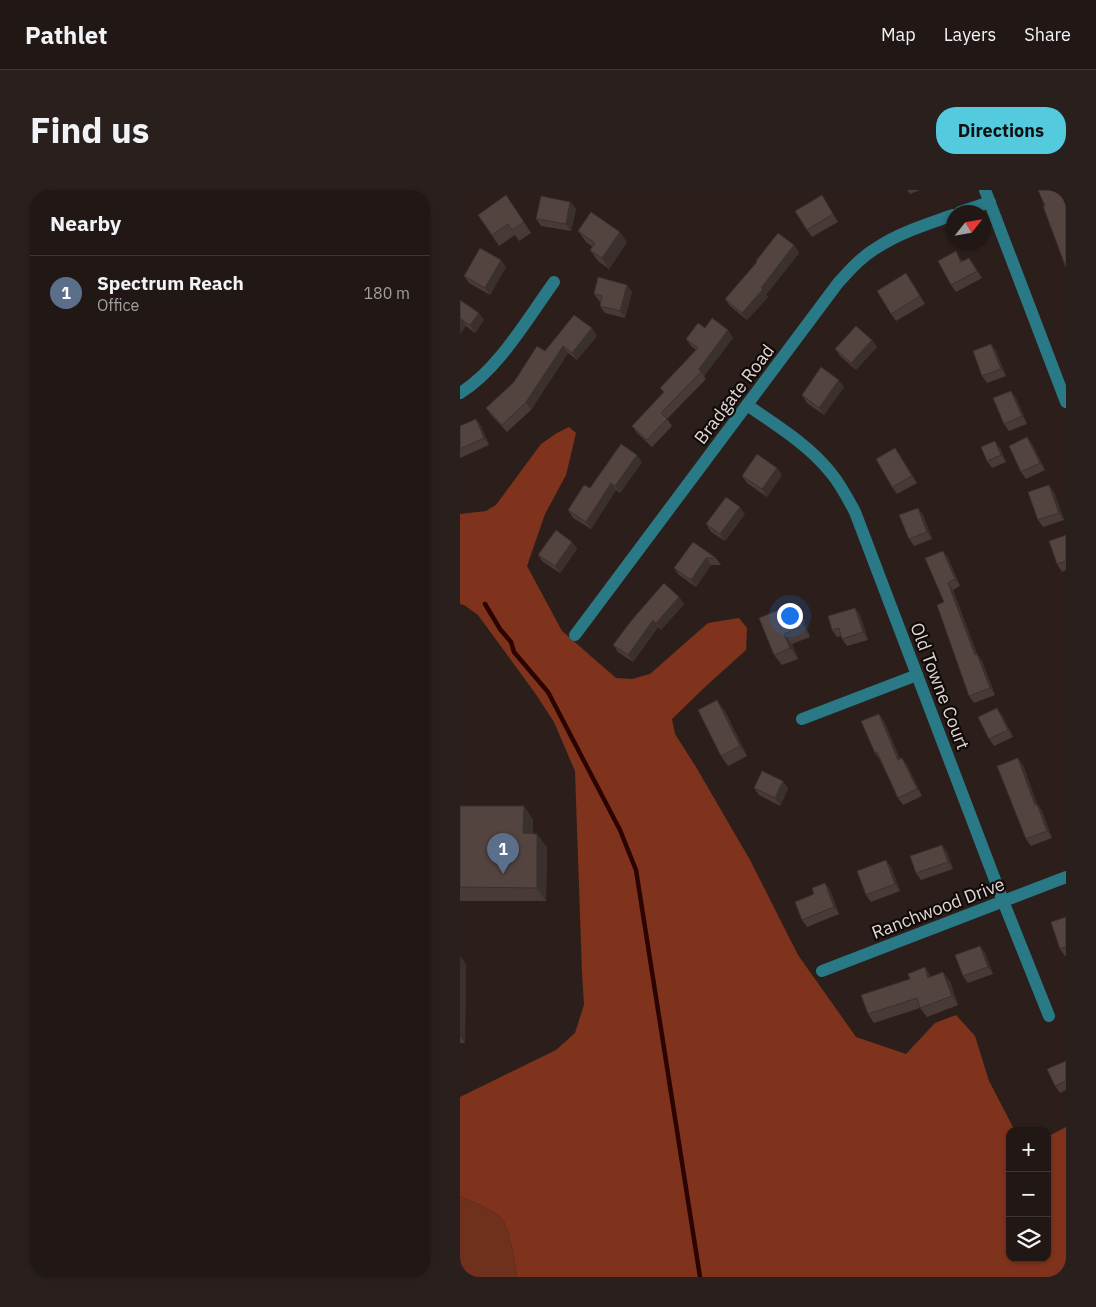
<!DOCTYPE html>
<html lang="en">
<head>
<meta charset="utf-8">
<style>
	:root { --surface:#211714; --page:#29201d; --text:#f1f3f6; --muted:#a29fa0; --line:#3e3634; --accent:#54cade }
	body { margin:0; font-family:"IBM Plex Sans",sans-serif; background:var(--page); color:var(--text) }
	.controls { position:absolute; right:15px; bottom:15px; display:grid; overflow:hidden; border-radius:10px; box-shadow:0 1px 4px #0004 }
	.controls button { width:45px; height:45px; display:grid; place-items:center; padding:0; border:0; border-bottom:1px solid var(--line); background:var(--surface); color:var(--text); font:25px sans-serif }
	.compass { position:absolute; left:486px; top:15px; width:45px; height:45px; border-radius:50%; background:var(--surface); box-shadow:0 1px 4px #0004; rotate:59deg }
	.you { position:absolute; left:329px; top:425px; width:18px; height:18px; margin:-12px; border:4px solid #fff; border-radius:50%; background:#1a73e8; box-shadow:0 0 0 8px #1a73e833 }
	.badge { display:grid; place-items:center; width:32px; height:32px; border-radius:50%; background:var(--accent); color:#fff; font-size:16px; font-weight:700 }
	.pin { position:absolute; translate:-50% -41px; filter:drop-shadow(0 1px 2px #0008) }
	.pin::after { content:''; position:absolute; top:26px; width:18px; height:15px; background:inherit; clip-path:polygon(0 0,100% 0,50% 100%) }
	.list { margin:0; padding:0; list-style:none }
	h2 { display:flex; justify-content:space-between; align-items:center; height:65px; margin:0; padding:0 20px; font-size:21px }
	h2 small { font-size:16px; font-weight:400; color:var(--muted) }
	.list li { display:grid; grid-template-columns:32px 1fr auto; gap:15px; align-items:center; box-sizing:border-box; height:75px; padding:0 20px; border-top:1px solid var(--line) }
	.list b { display:block; font-size:19px; white-space:nowrap }
	.list p { margin:0; font-size:16px; white-space:nowrap; color:var(--muted) }
	.list em { font-size:16px; font-style:normal; color:var(--muted) }
	.icon { flex:none; width:28px; height:28px; fill:none; stroke:currentColor; stroke-width:2; stroke-linecap:round; stroke-linejoin:round }
	.map { position:relative; flex:none; width:606px; height:1087px; overflow:hidden; border-radius:20px }
	header { display:flex; align-items:center; gap:30px; box-sizing:border-box; height:70px; padding:0 25px; background:var(--surface); border-bottom:1px solid var(--line) }
	header strong { font-size:24px }
	nav { display:flex; gap:28px; margin-inline-start:auto; font-size:18px }
	.intro { display:flex; align-items:center; justify-content:space-between; box-sizing:border-box; height:120px; padding:0 30px }
	h1 { margin:0; font-size:35px }
	.button { padding:12px 22px; border-radius:20px; background:var(--accent); color:#111; font-size:18px; font-weight:700 }
	main { display:flex; gap:30px; padding:0 30px }
	aside { flex:1; background:var(--surface); border-radius:20px; box-shadow:0 1px 4px #0004 }
	.map>svg:first-child { display:block }
</style>
</head>
<body>
<header>
<strong>Pathlet</strong>
<nav><a>Map</a><a>Layers</a><a>Share</a></nav>
</header>
<div class="intro"><h1>Find us</h1><a class="button">Directions</a></div>
<main>
<aside>
<h2>Nearby<small></small></h2>
<ul class="list">
<li><span class="badge" style="background:#5c6f8a">1</span><div><b>Spectrum Reach</b><p>Office</p></div><em>180 m</em></li>
</ul>
</aside>
<div class="map">
<svg width="606" height="1087" viewBox="0 0 606 1087">
	<rect width="100%" height="100%" fill="#2c1f1b"/>
	<!-- green -->
	<path fill="#6f301d" d="M0 1006C14 1012 31 1018 42 1029 49 1036 56 1076 57 1087H0Z"/>
	<!-- forest -->
	<path fill="#80331c" d="M109 237 116 243 106 285 85 324 67 376 102 441 156 488 172 489 190 484 248 433 279 428 287 438 286 460 245 497 212 529 215 544 236 577 290 670 338 765 396 847 446 864 475 833 496 825 515 846 529 891 555 941H550V1068H587V947L606 937V1087H57C56 1076 49 1036 42 1029 31 1018 14 1012 0 1006V907L96 860 115 843 124 815 122 782 115 581 94 532 75 503 18 425 4 415 0 414V324L26 321 36 315 81 254 97 243Z"/>
	<g fill="none" stroke-linecap="round" stroke-linejoin="round">
		<!-- stream -->
		<path stroke="#2b0400" stroke-width="4.5" d="M25 414 40 439 51 452 54 462 88 502 160 640 176 680 240 1087"/>
		<!-- minor -->
		<g stroke="#297986" stroke-width="12">
			<path d="M525 0 606 212"/>
			<path d="M500 22 530 12"/>
			<path d="M0 203C38 180 68 128 94 92"/>
			<path d="M287 215C316 235 349 255 371 283 381 295 388 309 395 322L543 711 589 826"/>
			<path d="M115 445 378 93C390 80 402 66 418 57 441 42 468 34 493 25"/>
			<path d="M342 529 457 485"/>
			<path d="M362 781 606 687"/>
		</g>
	</g>
	<!-- wall -->
	<g fill="#473a37">
		<path d="M447 0H460L450 4Z"/>
		<path d="M46 5 71 43 59 51 55 45 39 56 18 25Z"/>
		<path d="M362 5 378 32 352 47 347 40Z"/>
		<path d="M110 12 116 19 111 41 81 36 76 29Z"/>
		<path d="M118 41 167 52 149 79 138 71 130 60 133 57 126 52Z"/>
		<path d="M334 55 339 63 306 105 308 107 287 130 270 116 265 109Z"/>
		<path d="M501 69 502 71 514 75 522 88 496 102 491 95Z"/>
		<path d="M46 77 30 105 9 93 4 86Z"/>
		<path d="M451 91 465 114 436 131 431 124Z"/>
		<path d="M167 95 172 102 165 128 145 123 140 116 141 112 139 111 134 104Z"/>
		<path d="M0 110 24 130 15 143 6 136 0 144Z"/>
		<path d="M132 138 137 146 117 170 108 163 71 220 47 242 31 225 26 218 54 192 85 161Z"/>
		<path d="M245 138 273 148 244 186 246 189 207 229 212 236 192 257 177 243 172 236 204 203 200 198 236 160 231 156 226 149Z"/>
		<path d="M412 150 417 157 396 180 380 166 375 159Z"/>
		<path d="M531 154 536 161 546 186 527 193 522 186Z"/>
		<path d="M384 197 364 225 347 213 342 205Z"/>
		<path d="M551 201 556 208 567 234 549 241 544 234Z"/>
		<path d="M16 229 21 236 29 255 0 268V236Z"/>
		<path d="M567 247 572 254 585 280 566 289 561 282Z"/>
		<path d="M435 258 457 293 437 304 432 297Z"/>
		<path d="M540 258 546 272 532 278 527 271Z"/>
		<path d="M182 272 160 303 156 300 131 339 113 328 108 320 130 298Z"/>
		<path d="M322 285 307 307 287 293 282 286Z"/>
		<path d="M594 302 604 330 583 337 578 330Z"/>
		<path d="M458 318 463 325 472 349 454 356 449 349Z"/>
		<path d="M285 324 265 351 251 342 246 334Z"/>
		<path d="M606 345V380L602 382 597 374Z"/>
		<path d="M112 352 117 359 100 383 83 372 78 365Z"/>
		<path d="M233 352 256 368 261 375H251L236 397 219 385 214 378Z"/>
		<path d="M483 361 488 368 500 396 493 400 517 464 522 471 535 505 514 513 509 506 484 412Z"/>
		<path d="M219 407 224 414 201 440 198 437 173 472 158 462 153 455Z"/>
		<path d="M395 418 400 425 408 450 387 456 382 449 381 446 377 447 372 440Z"/>
		<path d="M341 424 350 447 332 454 338 469 322 475 314 465 299 428Z"/>
		<path d="M265 521 287 566 268 576 261 566Z"/>
		<path d="M542 525 553 547 534 556 529 549Z"/>
		<path d="M424 531 440 569 447 575 462 606 443 615 438 608 420 570 415 563Z"/>
		<path d="M563 575 577 614 582 621 592 648 571 656 566 649Z"/>
		<path d="M323 591 328 599 320 616 299 605 294 598Z"/>
		<path d="M0 616H64L73 630V644L87 657 86 711H0Z"/>
		<path d="M487 662 493 679 461 690 456 683Z"/>
		<path d="M431 677 440 701 411 712 406 705Z"/>
		<path d="M365 693 370 700 379 724 347 737 342 730 354 704Z"/>
		<path d="M606 727V766H605L600 759Z"/>
		<path d="M520 756 525 763 533 784 508 793 503 786Z"/>
		<path d="M0 766 6 775 5 853H0Z"/>
		<path d="M465 777 471 787 490 791 498 815 467 827 460 818 414 833 408 824 450 789Z"/>
		<path d="M606 871V900L600 903 595 896Z"/>
	</g>
	<!-- shaded-wall -->
	<g fill="#3a302d">
		<path d="M601 0H603L606 7V12Z"/>
		<path d="M110 12 116 19 111 41 106 34Z"/>
		<path d="M160 42 167 52 149 79 142 68Z"/>
		<path d="M334 55 339 63 306 105 308 107 287 130 282 123Z"/>
		<path d="M509 68 514 75 522 88 517 81Z"/>
		<path d="M41 70 46 77 30 105 25 98Z"/>
		<path d="M167 95 172 102 165 128 160 121Z"/>
		<path d="M19 123 24 130 15 143 10 135Z"/>
		<path d="M1 129 6 136 0 144V130Z"/>
		<path d="M132 138 137 146 117 170 112 163Z"/>
		<path d="M268 140 273 148 244 186 239 179Z"/>
		<path d="M412 150 417 157 396 180 391 173Z"/>
		<path d="M531 154 536 161 546 186 541 179Z"/>
		<path d="M103 156 108 163 71 220 66 212Z"/>
		<path d="M379 190 384 197 364 225 359 218Z"/>
		<path d="M551 201 556 208 567 234 562 226Z"/>
		<path d="M16 229 21 236 29 255 24 248Z"/>
		<path d="M567 247 572 254 585 280 580 273Z"/>
		<path d="M535 251 540 258 546 272 541 265Z"/>
		<path d="M435 258 440 265 457 293 452 286Z"/>
		<path d="M177 265 182 272 160 303 155 296Z"/>
		<path d="M317 278 322 285 307 307 302 299Z"/>
		<path d="M151 293 156 300 131 339 126 332Z"/>
		<path d="M589 295 594 302 604 330 599 323Z"/>
		<path d="M280 317 285 324 265 351 260 344Z"/>
		<path d="M458 318 463 325 472 349 467 342Z"/>
		<path d="M112 352 117 359 100 383 95 376Z"/>
		<path d="M483 361 488 368 500 396 495 389Z"/>
		<path d="M246 368 251 375 236 397 231 390Z"/>
		<path d="M488 393 493 400 520 472 515 465Z"/>
		<path d="M219 407 224 414 201 440 196 433Z"/>
		<path d="M334 414 341 424 350 447 343 436Z"/>
		<path d="M395 418 400 425 408 450 403 442Z"/>
		<path d="M193 430 198 437 173 472 168 465Z"/>
		<path d="M324 444 332 454 338 469 330 458Z"/>
		<path d="M517 464 522 471 535 505 530 498Z"/>
		<path d="M257 510 265 521 287 566 280 556Z"/>
		<path d="M537 518 542 525 553 547 548 540Z"/>
		<path d="M419 524 424 531 443 577 438 570Z"/>
		<path d="M442 568 447 575 462 606 457 599Z"/>
		<path d="M558 568 563 575 577 614 582 621 592 648 587 641 575 615Z"/>
		<path d="M323 591 328 599 320 616 315 608Z"/>
		<path d="M64 616 73 630V657L63 643Z"/>
		<path d="M77 644 87 657 86 711 77 698Z"/>
		<path d="M482 655 487 662 493 679 488 672Z"/>
		<path d="M426 670 431 677 440 701 435 694Z"/>
		<path d="M365 693 370 700 379 724 374 717Z"/>
		<path d="M520 756 525 763 533 784 528 777Z"/>
		<path d="M0 766 6 775 5 853 0 846Z"/>
		<path d="M465 777 471 787 468 788Z"/>
		<path d="M483 782 490 791 498 815 492 806Z"/>
	</g>
	<!-- building -->
	<g fill="#534440" stroke="#3a302d">
		<path d="M578 0H601L606 12V78L583 16H585Z"/>
		<path d="M46 5 64 32 52 40 48 34 32 45 18 25Z"/>
		<path d="M362 5 373 24 347 40 335 21Z"/>
		<path d="M81 6 110 12 106 34 76 29Z"/>
		<path d="M131 22 160 42 142 68 130 60 135 53 118 41Z"/>
		<path d="M318 43 334 55 301 98 303 99 282 123 265 109 297 72 296 71Z"/>
		<path d="M20 58 41 70 25 98 4 86Z"/>
		<path d="M496 61 501 72 509 68 517 81 491 95 478 71Z"/>
		<path d="M446 83 460 106 431 124 417 101Z"/>
		<path d="M138 87 167 95 160 121 140 116 142 106 134 104Z"/>
		<path d="M0 110 19 123 10 135 1 129 0 130Z"/>
		<path d="M114 125 132 138 112 163 103 156 66 212 42 235 26 218 54 192 77 156 85 161Z"/>
		<path d="M252 128 268 140 239 179 241 182 201 223 207 229 187 250 172 236 204 202 200 198 238 158 226 149 238 133 245 138Z"/>
		<path d="M396 136 412 150 391 173 375 159Z"/>
		<path d="M531 154 541 179 522 186 513 161Z"/>
		<path d="M361 177 379 190 359 218 342 205Z"/>
		<path d="M551 201 562 226 544 234 533 208Z"/>
		<path d="M16 229 24 248 0 259V236Z"/>
		<path d="M567 247 580 273 561 282 549 256Z"/>
		<path d="M535 251 541 265 527 271 521 257Z"/>
		<path d="M161 254 177 265 155 296 151 293 126 332 108 320 124 295 130 298Z"/>
		<path d="M435 258 452 286 432 297 416 269Z"/>
		<path d="M297 264 317 278 302 299 282 286Z"/>
		<path d="M589 295 599 323 578 330 568 302Z"/>
		<path d="M266 307 280 317 260 344 246 334Z"/>
		<path d="M458 318 467 342 449 349 439 325Z"/>
		<path d="M96 340 112 352 95 376 78 365Z"/>
		<path d="M606 345V371L597 374 589 351Z"/>
		<path d="M233 352 256 368H246L231 390 214 378Z"/>
		<path d="M483 361 495 389 488 393 515 465 517 464 530 498 509 506 477 415 484 412 465 368Z"/>
		<path d="M204 393 219 407 196 433 193 430 168 465 153 455 171 431Z"/>
		<path d="M334 414 343 436 324 444 330 458 314 465 299 428Z"/>
		<path d="M395 418 403 442 382 449 379 438 372 440 368 426Z"/>
		<path d="M257 510 280 556 261 566 238 520Z"/>
		<path d="M537 518 548 540 529 549 518 527Z"/>
		<path d="M419 524 438 570 442 568 457 599 438 608 417 562 415 563 401 531Z"/>
		<path d="M558 568 575 615 577 614 587 641 566 649 537 576Z"/>
		<path d="M302 581 323 591 315 608 294 598Z"/>
		<path d="M0 616H64L63 643 77 644V698L0 697Z"/>
		<path d="M482 655 488 672 456 683 450 666Z"/>
		<path d="M426 670 435 694 406 705 397 681Z"/>
		<path d="M365 693 374 717 342 730 335 712 354 704 352 698Z"/>
		<path d="M606 727V757L600 759 591 732Z"/>
		<path d="M520 756 528 777 503 786 495 765Z"/>
		<path d="M465 777 468 788 483 782 492 806 460 818 457 808 408 824 401 805 450 789 448 784Z"/>
		<path d="M606 871V891L595 896 587 879Z"/>
	</g>
	<g text-anchor="middle" dominant-baseline="central" stroke-width="4.5" stroke-linejoin="round" paint-order="stroke">
		<!-- street labels -->
		<g font-size="18" fill="#e1d8d5" stroke="#100a09">
			<text transform="translate(274 204) rotate(-53)">Bradgate Road</text>
			<text transform="translate(480 496) rotate(69)">Old Towne Court</text>
			<text transform="translate(478 718) rotate(-21)">Ranchwood Drive</text>
		</g>
	</g>
</svg>
<div class="controls">
<button>+</button>
<button>−</button>
<button><svg class="icon" aria-label="layers" viewBox="0 0 24 24"><path d="M12 4l9 5-9 5-9-5zM3 14l9 5 9-5"/></svg></button>
</div>
<svg class="compass" viewBox="-18 -18 36 36"><path d="M0-13l5 13h-10z" fill="#e53935"/><path d="M0 13l5-13h-10z" fill="#a29fa0"/></svg>
<div class="you"></div>
<div class="pin badge" style="left:43px;top:684px;background:#5c6f8a">1</div>
</div>
</main>
</body>
</html>
